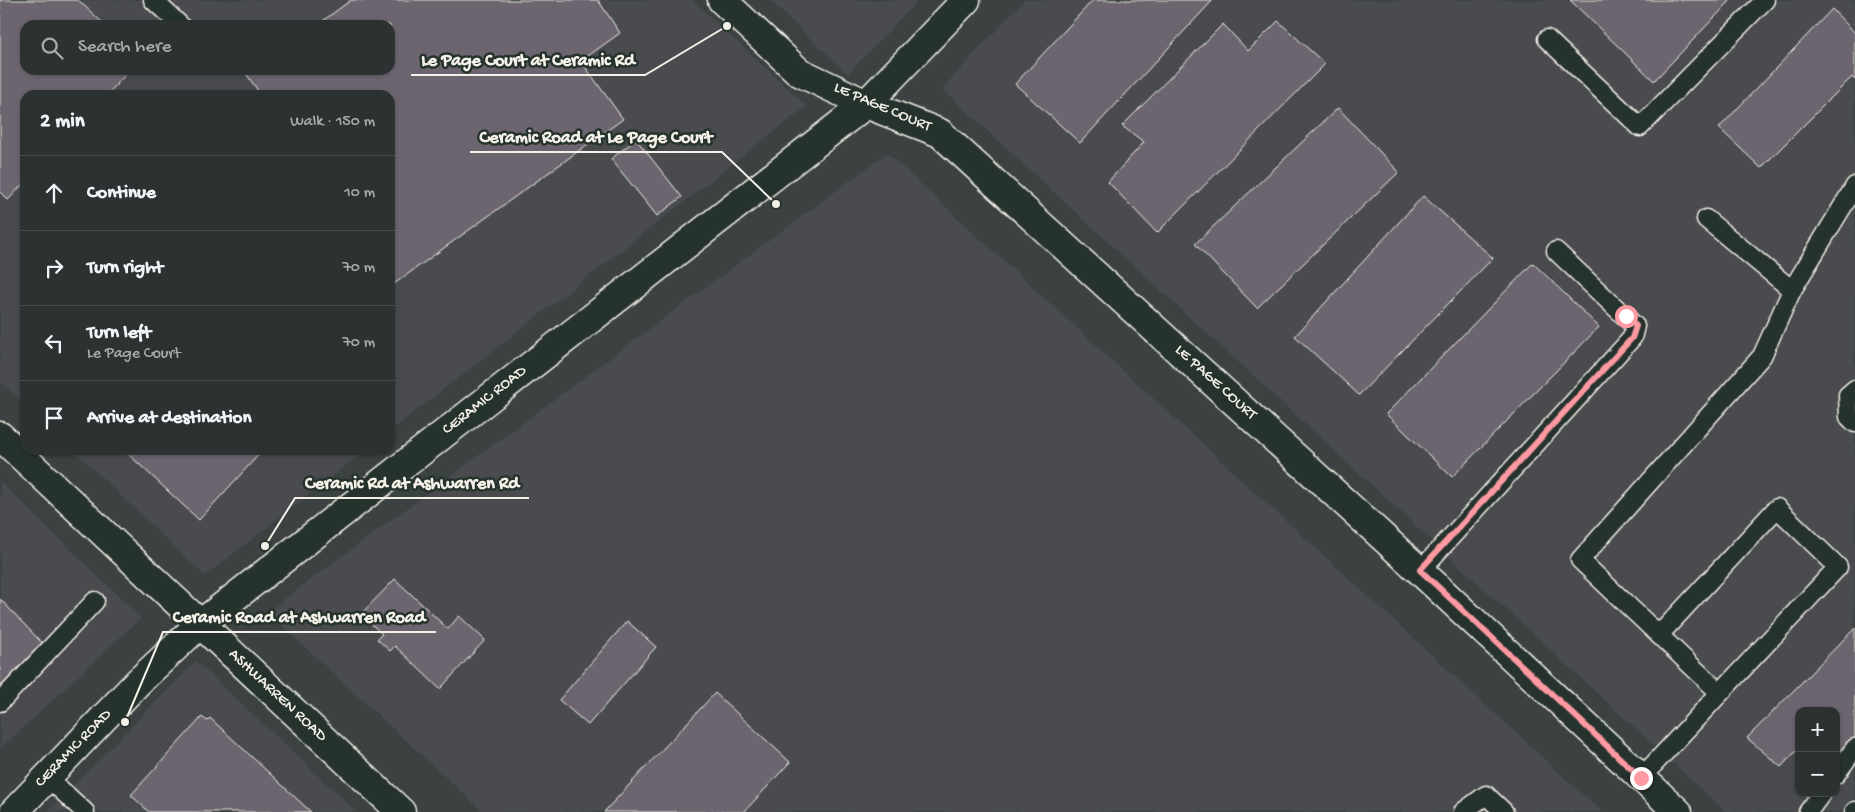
<!DOCTYPE html>
<html lang="en">
<head>
<meta charset="utf-8">
<style>
	:root { --surface:#2c3231; --page:#343a39; --text:#f1f3f6; --muted:#a6aaab; --line:#484d4d }
	body { margin:0; font-family:"Gochi Hand",sans-serif; background:var(--page); color:var(--text) }
	.controls { position:absolute; right:15px; bottom:15px; display:grid; overflow:hidden; border-radius:10px; box-shadow:0 1px 4px #0004 }
	.controls button { width:45px; height:45px; display:grid; place-items:center; padding:0; border:0; border-bottom:1px solid var(--line); background:var(--surface); color:var(--text); font:25px sans-serif }
	.stop { position:absolute; width:15px; height:15px; margin:-11px; border:4px solid #ff9aa2; border-radius:50%; background:#fff }
	.stop.end { background:#ff9aa2; border-color:#fff; box-shadow:0 1px 5px #0008 }
	.list { margin:0; padding:0; list-style:none }
	h2 { display:flex; justify-content:space-between; align-items:center; height:65px; margin:0; padding:0 20px; font-size:21px }
	h2 small { font-size:16px; font-weight:400; color:var(--muted) }
	.list li { display:grid; grid-template-columns:32px 1fr auto; gap:15px; align-items:center; box-sizing:border-box; height:75px; padding:0 20px; border-top:1px solid var(--line) }
	.list b { display:block; font-size:19px; white-space:nowrap }
	.list p { margin:0; font-size:16px; white-space:nowrap; color:var(--muted) }
	.list em { font-size:16px; font-style:normal; color:var(--muted) }
	.icon { flex:none; width:28px; height:28px; fill:none; stroke:currentColor; stroke-width:2; stroke-linecap:round; stroke-linejoin:round }
	.map { position:relative; flex:none; width:1855px; height:812px; overflow:hidden }
	.search { position:absolute; background:var(--surface); box-shadow:0 1px 4px #0004; left:20px; top:20px; width:375px; height:55px; display:flex; align-items:center; gap:12px; box-sizing:border-box; padding:0 18px; border-radius:15px; color:var(--muted); font-size:19px }
	.panel { position:absolute; background:var(--surface); box-shadow:0 1px 4px #0004; left:20px; top:90px; width:375px; height:365px; border-radius:15px }
	.map>svg:first-child { display:block }
</style>
</head>
<body>
<div class="map">
<svg width="1855" height="812" viewBox="0 0 1855 812">
	<rect width="100%" height="100%" fill="#3b4241"/>
	<filter id="ink" filterUnits="userSpaceOnUse"><feTurbulence type="fractalNoise" baseFrequency=".02" numOctaves="2"/><feDisplacementMap in="SourceGraphic" scale="10" xChannelSelector="R" yChannelSelector="G"/><feConvolveMatrix kernelMatrix="1 2 1 2 8 2 1 2 1" color-interpolation-filters="sRGB"/></filter>
	<g filter="url(#ink)">
		<!-- built -->
		<g fill="#4a4c4f" fill-rule="evenodd">
			<path d="M0 0H692L807 106 390 431V95H25V404L0 381ZM25 25H390V70H25Z"/>
			<path d="M769 0H918L848 74Z"/>
			<path d="M1024 0H1855V812H1726L942 89ZM1799 711H1836V793H1799Z"/>
			<path d="M887 153 1602 812H483L267 612Z"/>
			<path d="M73 450H366L205 576Z"/>
			<path d="M0 481 141 618 0 749Z"/>
			<path d="M196 661 357 812H47Z"/>
		</g>
		<!-- building -->
		<g fill="#6c656f" stroke="#f4f1e8">
			<path d="M0 0H78L105 25H25V70H124L127 73 107 95H25V182L8 200 0 192Z"/>
			<path d="M351 0H598L620 33 581 61 623 119 394 284 390 278V95H261L247 75 255 70H390V25H317Z"/>
			<path d="M1093 0H1213L1080 143 1015 84Z"/>
			<path d="M1570 0H1731L1654 81Z"/>
			<path d="M1832 9 1855 33V80L1852 77 1761 168 1719 128Z"/>
			<path d="M1278 21 1325 64 1157 233 1108 182 1144 142 1122 126 1223 24 1248 51Z"/>
			<path d="M1338 108 1399 172 1257 308 1195 244Z"/>
			<path d="M636 139 682 197 657 216 611 159Z"/>
			<path d="M1423 196 1493 258 1359 395 1295 336Z"/>
			<path d="M1533 263 1599 327 1452 477 1386 414Z"/>
			<path d="M124 450H263L199 520Z"/>
			<path d="M395 579 448 629 459 616 485 640 440 689 395 646 390 651 377 639 382 634 361 614Z"/>
			<path d="M0 599 43 644 0 688Z"/>
			<path d="M627 621 656 647 588 725 559 700Z"/>
			<path d="M1855 628V738L1836 757V711H1799V748L1781 767 1747 738Z"/>
			<path d="M715 693 790 762 744 812H604Z"/>
			<path d="M202 717 207 721 210 718 311 812H149L131 795Z"/>
		</g>
		<g fill="none" stroke-linecap="round" stroke-linejoin="round">
			<!-- service casing -->
			<g stroke="#f4f1e8" stroke-width="21">
				<g id="service">
					<path d="M153 0 180 25"/>
					<path d="M1547 39 1640 127 1765 0"/>
					<path d="M1706 219 1792 290"/>
					<path d="M1855 389 1848 395 1849 417 1855 423"/>
					<path d="M1420 571 1632 338 1635 326 1556 251"/>
					<path d="M1659 635 1777 508 1838 567 1720 693"/>
					<path d="M0 702 95 601"/>
					<path d="M1836 774 1855 748"/>
					<path d="M47 777 85 812"/>
					<path d="M1641 778 1720 693 1580 560 1762 356 1792 290 1855 186"/>
					<path d="M1463 812 1486 795 1504 812"/>
					<path d="M1808 812 1822 793"/>
					<path d="M1854 812 1855 811"/>
				</g>
			</g>
			<!-- minor casing -->
			<g stroke="#f4f1e8" stroke-width="31">
				<g id="minor">
					<path d="M722 0 799 72 866 104 940 133 1420 571 1678 812"/>
					<path d="M0 436 401 812"/>
					<path d="M14 812 138 682 199 625 866 104 966 0"/>
				</g>
			</g>
			<!-- service -->
			<use href="#service" stroke="#26332d" stroke-width="18"/>
			<!-- minor -->
			<use href="#minor" stroke="#26332d" stroke-width="28"/>
		</g>
	</g>
	<g fill="none" stroke-linecap="round" stroke-linejoin="round" filter="url(#ink)">
		<!-- route -->
		<path stroke="#ff9aa2" stroke-width="6" d="M1626 316 1636 326 1632 338 1420 570 1641 778"/>
	</g>
	<g text-anchor="middle" dominant-baseline="central" stroke-width="5" stroke-linejoin="round" paint-order="stroke">
		<!-- street labels -->
		<g font-size="16" fill="#f4f1e8" stroke="#26332d">
			<text transform="translate(882 108) rotate(23)">LE PAGE COURT</text>
			<text transform="translate(1215 383) rotate(42)">LE PAGE COURT</text>
			<text transform="translate(485 401) rotate(-38)">CERAMIC ROAD</text>
			<text transform="translate(277 696) rotate(43)">ASHWARREN ROAD</text>
			<text transform="translate(74 749) rotate(-46)">CERAMIC ROAD</text>
		</g>
	</g>
	<!-- callouts -->
	<path fill="none" stroke="#f4f1e8" stroke-width="2" d="M727 26L645 75H411M776 204L722 152H470M265 546L295 498H529M125 722L163 632H436"/>
	<g fill="#f4f1e8" stroke="#26332d" stroke-width="2">
		<circle cx="727" cy="26" r="5"/>
		<circle cx="776" cy="204" r="5"/>
		<circle cx="265" cy="546" r="5"/>
		<circle cx="125" cy="722" r="5"/>
	</g>
	<g font-size="18" text-anchor="middle" font-weight="bold" fill="#f4f1e8" stroke="#26332d" stroke-width="5" stroke-linejoin="round" paint-order="stroke">
		<text x="528" y="65">Le Page Court at Ceramic Rd</text>
		<text x="596" y="142">Ceramic Road at Le Page Court</text>
		<text x="412" y="488">Ceramic Rd at Ashwarren Rd</text>
		<text x="299" y="622">Ceramic Road at Ashwarren Road</text>
	</g>
</svg>
<div class="controls">
<button>+</button>
<button>−</button>
</div>
<div class="stop" style="left:1626px;top:316px"></div>
<div class="stop end" style="left:1641px;top:778px"></div>
<div class="search"><svg class="icon" aria-label="search" viewBox="0 0 24 24"><circle cx="10" cy="10" r="6"/><path d="M15 15l6 6"/></svg>Search here</div>
<section class="panel">
<h2>2 min<small>Walk · 150 m</small></h2>
<ul class="list">
<li><svg class="icon" aria-label="ahead" viewBox="0 0 24 24"><path d="M12 20V5M6 11l6-6 6 6"/></svg><div><b>Continue</b></div><em>10 m</em></li>
<li><svg class="icon" aria-label="right" viewBox="0 0 24 24"><path d="M7 20v-9h11M14 6l5 5-5 5"/></svg><div><b>Turn right</b></div><em>70 m</em></li>
<li><svg class="icon" aria-label="left" viewBox="0 0 24 24"><path d="M17 20v-9H6M10 6l-5 5 5 5"/></svg><div><b>Turn left</b><p>Le Page Court</p></div><em>70 m</em></li>
<li><svg class="icon" aria-label="arrive" viewBox="0 0 24 24"><path d="M6 21V4h12l-3 4 3 4H6"/></svg><div><b>Arrive at destination</b></div></li>
</ul>
</section>
</div>
</body>
</html>
